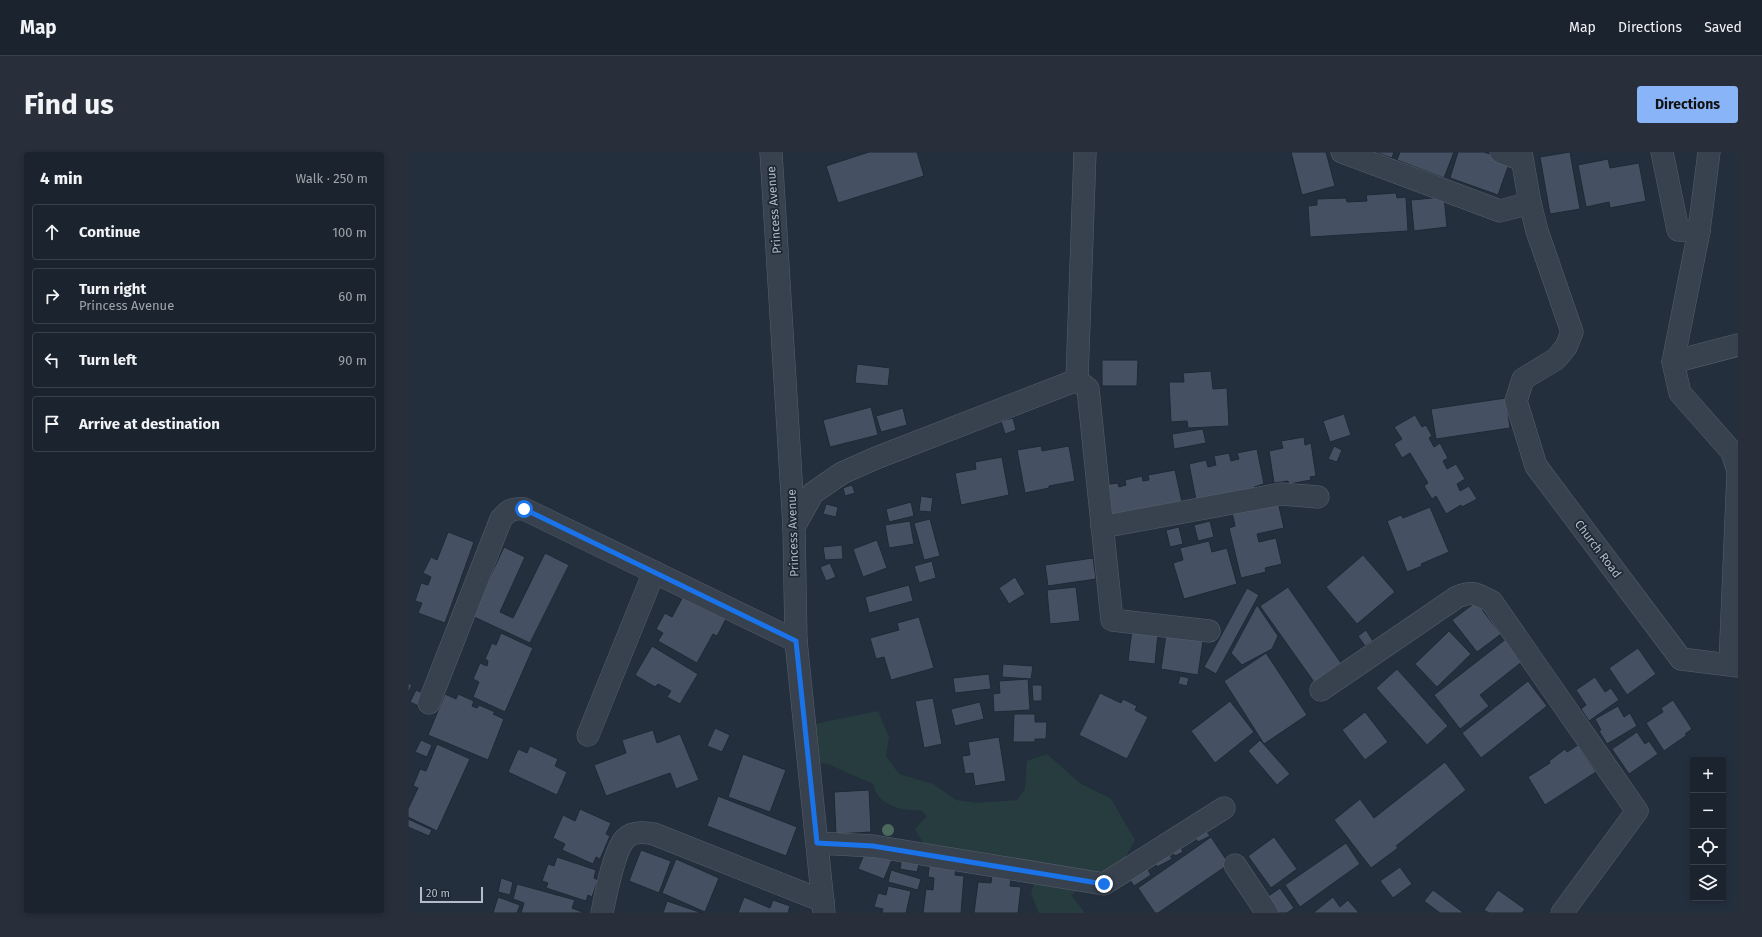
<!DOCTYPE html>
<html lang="en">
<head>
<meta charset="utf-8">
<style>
	:root { --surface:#1b232e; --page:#282f3a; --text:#f1f3f6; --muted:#a0a4aa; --line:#39404a; --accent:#8ab4f8 }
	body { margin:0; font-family:"Fira Sans",sans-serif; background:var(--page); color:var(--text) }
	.controls { position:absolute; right:12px; bottom:12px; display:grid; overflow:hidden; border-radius:4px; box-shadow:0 2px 6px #0003 }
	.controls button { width:36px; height:36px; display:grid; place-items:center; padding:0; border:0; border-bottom:1px solid var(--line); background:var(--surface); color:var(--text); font:20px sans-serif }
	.scale { position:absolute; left:12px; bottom:10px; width:63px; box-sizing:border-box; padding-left:4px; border:2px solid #b4bcc9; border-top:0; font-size:11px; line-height:14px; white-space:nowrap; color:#b4bcc9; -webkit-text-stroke:3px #1d2633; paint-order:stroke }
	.stop { position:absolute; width:12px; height:12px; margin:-9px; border:3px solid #1a73e8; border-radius:50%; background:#fff }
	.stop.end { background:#1a73e8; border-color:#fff; box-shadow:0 1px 4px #0008 }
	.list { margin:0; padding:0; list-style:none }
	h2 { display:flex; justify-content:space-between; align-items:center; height:52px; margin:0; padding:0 16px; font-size:17px }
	h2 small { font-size:13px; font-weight:400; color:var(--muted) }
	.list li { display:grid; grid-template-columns:26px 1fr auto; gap:12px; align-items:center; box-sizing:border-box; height:56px; margin:0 8px 8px; padding:0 8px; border:1px solid var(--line); border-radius:4px }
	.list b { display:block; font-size:15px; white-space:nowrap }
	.list p { margin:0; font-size:13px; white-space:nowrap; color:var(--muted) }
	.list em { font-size:13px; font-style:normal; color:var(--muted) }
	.icon { flex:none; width:22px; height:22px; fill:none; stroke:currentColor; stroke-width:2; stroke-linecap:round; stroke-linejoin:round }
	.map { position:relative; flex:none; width:1330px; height:761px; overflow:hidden; border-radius:4px }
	header { display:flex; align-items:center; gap:24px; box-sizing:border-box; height:56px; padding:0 20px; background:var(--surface); border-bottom:1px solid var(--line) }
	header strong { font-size:19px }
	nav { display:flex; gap:22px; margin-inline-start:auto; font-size:14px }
	.intro { display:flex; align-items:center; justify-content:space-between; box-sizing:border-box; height:96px; padding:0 24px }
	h1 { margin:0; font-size:28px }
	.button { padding:10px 18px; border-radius:4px; background:var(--accent); color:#111; font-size:14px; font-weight:700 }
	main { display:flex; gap:24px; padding:0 24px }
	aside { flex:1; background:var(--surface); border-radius:4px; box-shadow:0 2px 6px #0003 }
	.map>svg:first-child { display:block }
</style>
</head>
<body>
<header>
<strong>Map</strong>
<nav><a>Map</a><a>Directions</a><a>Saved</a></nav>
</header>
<div class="intro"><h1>Find us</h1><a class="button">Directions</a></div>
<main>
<aside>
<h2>4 min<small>Walk · 250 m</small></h2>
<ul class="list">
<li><svg class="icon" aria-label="ahead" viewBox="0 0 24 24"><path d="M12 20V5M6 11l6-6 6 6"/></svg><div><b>Continue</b></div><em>100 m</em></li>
<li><svg class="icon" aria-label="right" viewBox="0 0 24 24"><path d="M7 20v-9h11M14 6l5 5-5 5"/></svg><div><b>Turn right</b><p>Princess Avenue</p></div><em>60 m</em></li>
<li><svg class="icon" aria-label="left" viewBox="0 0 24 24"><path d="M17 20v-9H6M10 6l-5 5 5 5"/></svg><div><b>Turn left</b></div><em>90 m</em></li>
<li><svg class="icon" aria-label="arrive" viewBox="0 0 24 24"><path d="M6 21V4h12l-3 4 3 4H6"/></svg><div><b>Arrive at destination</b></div></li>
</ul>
</aside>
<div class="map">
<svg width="1330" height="761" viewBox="0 0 1330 761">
	<rect width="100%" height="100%" fill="#242f3e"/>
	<!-- green -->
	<path fill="#263c3f" d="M470 559 481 585 478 604 491 622 525 632 548 648 569 651 609 648 617 637 619 609 639 602 673 632 703 647 727 688 716 708 663 743 677 761H631L623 742 627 727 528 706 514 689 507 677 519 664 513 658C500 659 478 656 470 643 467 640 466 635 465 632L420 612 403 610 407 572Z"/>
	<!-- building -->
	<g fill="#455162" stroke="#1f2835">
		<path d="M461 0H509L516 24 430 51 418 14Z"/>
		<path d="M883 0H918L927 34 894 43Z"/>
		<path d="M967 0H986L984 6Z"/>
		<path d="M992 0H1046L1036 26 989 8Z"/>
		<path d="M1050 0H1076L1102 9 1090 43 1042 26Z"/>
		<path d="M1162 0 1172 57 1142 62 1132 5Z"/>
		<path d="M1200 7 1202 16 1231 11 1238 49 1202 56 1201 50 1178 55 1170 13Z"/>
		<path d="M988 41 989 46 998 45 1000 79 902 85 900 54 909 53V47L938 46 939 50 959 49 958 43Z"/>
		<path d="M1036 45 1039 75 1006 79 1003 48Z"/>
		<path d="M694 208H730L729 234H694Z"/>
		<path d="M449 212 482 216 480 234 447 231Z"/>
		<path d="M803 219 805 237 819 236 821 274 780 276 779 269 763 270 761 230H776L775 221Z"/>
		<path d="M1098 246 1102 276 1028 287 1023 257Z"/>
		<path d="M463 255 470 283 422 295 415 268Z"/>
		<path d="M495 256 499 273 473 280 468 264Z"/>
		<path d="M936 262 943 283 922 290 915 269Z"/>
		<path d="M1007 263 1014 275 1018 273 1024 284 1021 286 1026 295 1032 291 1040 306 1035 309 1039 317 1048 312 1057 327 1049 332 1052 339 1061 334 1069 347 1054 355 1053 353 1038 362 1028 344 1024 347 1016 334 1020 331 1002 301 994 306 986 292 994 287 986 275Z"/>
		<path d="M605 266 608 278 597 282 593 269Z"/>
		<path d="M795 277 798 291 766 297 764 282Z"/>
		<path d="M896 285 897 293 903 291 908 324 902 325 903 328 881 332 880 329 866 331 861 299 875 296 873 289Z"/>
		<path d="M633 294 634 299 661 294 667 329 641 334V336L617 341 609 298Z"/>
		<path d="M926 294 934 298 929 310 920 307Z"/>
		<path d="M849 297 856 332 846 335V337L788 348 781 312 798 308 800 315 808 313 806 304 821 301 823 309 831 307 829 301Z"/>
		<path d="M594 305 601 343 553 353 547 321 568 317 567 310Z"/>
		<path d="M767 318 774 350 702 365 695 333 710 331 711 335 718 333 717 328 734 324 735 329 741 328 740 323Z"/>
		<path d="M444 333 447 341 437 344 435 336Z"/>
		<path d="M513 344 525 346 523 360 511 359Z"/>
		<path d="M503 350 506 364 481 370 478 357Z"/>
		<path d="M870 350 876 376 849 382 851 390 868 386 874 412 857 416 858 420 833 426 821 376 827 374 824 360Z"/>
		<path d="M418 352 430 355 428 365 415 362Z"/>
		<path d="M1022 355 1041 400 1013 412 1014 414 999 420 979 369 993 363 995 366Z"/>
		<path d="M522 367 532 404 516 408 506 371Z"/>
		<path d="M502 369 506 392 481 396 477 373Z"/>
		<path d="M802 369 806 385 790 389 786 373Z"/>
		<path d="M771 375 775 392 762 395 758 378Z"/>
		<path d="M40 380 66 390 37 471 10 461 14 451 7 449 13 431 20 433 23 425 15 421 23 405 29 408Z"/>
		<path d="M469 388 479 416 455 425 445 397Z"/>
		<path d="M801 389 804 400 819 396 829 432 776 447 765 411 775 408 772 396Z"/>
		<path d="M434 393 435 407 417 408 415 395Z"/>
		<path d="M96 395 117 405 92 460 105 466 137 401 161 413 122 491 64 464Z"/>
		<path d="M955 403 987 440 949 472 918 435Z"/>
		<path d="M685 406 688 427 640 434 637 413Z"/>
		<path d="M524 409 528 426 511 431 506 414Z"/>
		<path d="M422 411 428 425 418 429 412 415Z"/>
		<path d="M607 425 617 442 601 452 591 436Z"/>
		<path d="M501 433 505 449 461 461 457 445Z"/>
		<path d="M668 435 672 469 642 472 639 438Z"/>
		<path d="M880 435 933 511 906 530 852 454Z"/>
		<path d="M839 436 851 443 808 522 796 515Z"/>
		<path d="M277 441 319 465 309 484 305 482 289 511 250 489 255 481 248 477 257 461 264 465Z"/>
		<path d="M1068 450 1093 482 1069 500 1044 468Z"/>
		<path d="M849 453 870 484 864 497 834 513 823 501Z"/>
		<path d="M511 465 526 516 483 528 476 505 468 507 462 486 491 478 489 471Z"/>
		<path d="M724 478 750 481 747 512 720 509Z"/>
		<path d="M958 478 965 489 957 494 950 484Z"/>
		<path d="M1041 479 1063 502 1029 535 1007 512Z"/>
		<path d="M93 481 125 496 97 560 65 545 71 530 65 527 72 511 79 514 80 509 77 507 84 491 88 493Z"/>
		<path d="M758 483 795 489 790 523 753 517Z"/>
		<path d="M1098 487 1115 509 1072 543 1081 554 1052 577 1026 543Z"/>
		<path d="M244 494 290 522 272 552 259 545 263 539 250 532 247 535 227 523Z"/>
		<path d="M1230 496 1248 522 1219 543 1201 516Z"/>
		<path d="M858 501 899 563 856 592 816 529Z"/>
		<path d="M595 512 625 514 623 527 594 525Z"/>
		<path d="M989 517 1040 574 1019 593 968 536Z"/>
		<path d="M581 522 583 537 547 541 545 526Z"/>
		<path d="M772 524 781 526 779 534 770 532Z"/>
		<path d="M1187 525 1197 540 1203 536 1211 548 1181 569 1173 557 1178 553 1168 538Z"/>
		<path d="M620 527 622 558 586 560 585 542 592 541 591 529Z"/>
		<path d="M1120 529 1139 554 1073 606 1054 581Z"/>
		<path d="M0 531 4 533 0 541Z"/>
		<path d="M624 533H634V549H625Z"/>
		<path d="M8 538 17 542 11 554 2 550Z"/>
		<path d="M692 541 713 551 715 547 729 554 727 558 740 565 719 607 671 583Z"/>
		<path d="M37 542 48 547 50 542 66 549 64 554 69 556 71 553 87 560 85 562 96 567 80 608 20 583Z"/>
		<path d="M525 546 534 592 516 596 507 549Z"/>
		<path d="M1265 548 1284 577 1277 582 1279 583 1256 599 1238 571 1255 560 1253 556Z"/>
		<path d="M822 549 846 580 807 611 783 579Z"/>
		<path d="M572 550 576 567 547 574 543 557Z"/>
		<path d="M1210 554 1216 565 1222 561 1229 574 1199 592 1191 579 1193 578 1187 567Z"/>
		<path d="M957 560 980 590 957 608 934 578Z"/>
		<path d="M606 562H627V570H639L638 587H627V590H605Z"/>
		<path d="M307 576 322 583 314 600 299 594Z"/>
		<path d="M245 578 249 591 272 582 291 628 268 637 262 621 198 644 186 613 218 601 214 588Z"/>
		<path d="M1229 580 1237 592 1241 589 1250 602 1221 622 1204 597Z"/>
		<path d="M591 585 598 629 567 634 565 621 557 622 554 604 562 603 560 590Z"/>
		<path d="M13 588 24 593 19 605 7 600Z"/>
		<path d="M852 588 882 622 869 633 840 599Z"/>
		<path d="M29 592 62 607 29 679 0 665V657L10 636 5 634 12 617 18 619Z"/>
		<path d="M1170 593 1188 620 1137 653 1120 625 1142 611 1141 609 1157 597 1159 600Z"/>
		<path d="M122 594 150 607 147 614 159 620 149 643 100 620 110 597 119 601Z"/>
		<path d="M335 602 378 618 362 660 320 645Z"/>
		<path d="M1037 610 1058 638 988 694 990 696 963 716 926 668 952 647 966 666Z"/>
		<path d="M461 638 463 680 428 682 426 640Z"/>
		<path d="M310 644 389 675 378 704 299 674Z"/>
		<path d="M172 657 203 671 198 682 202 684 192 707 188 705 185 712 154 698 157 692 145 686 155 663 167 669Z"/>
		<path d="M0 667 24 678 21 684 0 675Z"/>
		<path d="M798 678 802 684 790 690 787 685Z"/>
		<path d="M803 685 821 712 750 761H747L730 736Z"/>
		<path d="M866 685 889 717 863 736 840 704Z"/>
		<path d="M938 691 952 712 892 755 877 733Z"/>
		<path d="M772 694 775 700 767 704 764 699Z"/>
		<path d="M459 695 485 705 476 727 450 717Z"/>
		<path d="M233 698 263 709 251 741 221 729Z"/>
		<path d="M761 701 764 707 749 715 746 709Z"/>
		<path d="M149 705 188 718 186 726 190 728 184 745 180 743 178 749 138 736 140 731 134 729 140 712 146 714Z"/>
		<path d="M494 705 512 708 509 720 492 717Z"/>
		<path d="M522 706 549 709 547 723 556 724 553 761H515L518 737 525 738 526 726 520 725Z"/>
		<path d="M268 707 311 726 297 760 254 741Z"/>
		<path d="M738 714 743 723 726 734 720 725Z"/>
		<path d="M992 715 1004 732 985 746 972 729Z"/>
		<path d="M483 718 513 727 510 738 480 730Z"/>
		<path d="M584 724 603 727 602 734 613 735 610 761H566L570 730 583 731Z"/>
		<path d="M93 726 105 730 102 743 90 740Z"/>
		<path d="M109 732 167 748 164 756 177 761H113L116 751 105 747Z"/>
		<path d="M480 734 503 739 498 761H474L475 757 466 755 470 741 478 743Z"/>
		<path d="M872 736 886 756 879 761H866L856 747Z"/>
		<path d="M1025 738 1056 761H1032L1016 749Z"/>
		<path d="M1090 738 1117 757 1114 761H1081L1076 758Z"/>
		<path d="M90 745 112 753 109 761H85Z"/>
		<path d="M336 745 362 756 365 748 382 754 380 761H330Z"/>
		<path d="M925 745 932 755 940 748 951 761H905Z"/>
		<path d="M259 749 294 761H255Z"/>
	</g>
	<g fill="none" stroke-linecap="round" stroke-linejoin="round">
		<!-- minor casing -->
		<g stroke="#565f6c" stroke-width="23">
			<g id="minor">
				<path d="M363 0 386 375 388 489 416 761"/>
				<path d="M934 0 1092 59 1122 51"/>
				<path d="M1093 0 1114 8"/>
				<path d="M1113 0 1122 51 1129 79 1164 180 1158 195 1148 207 1115 227 1108 249 1128 314 1273 507 1330 514"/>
				<path d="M1254 0 1270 78 1291 79"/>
				<path d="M1301 0 1291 79 1265 210 1272 241 1324 300 1330 319 1322 512"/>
				<path d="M1265 210 1330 193"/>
				<path d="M669 228 680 237 704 468 801 479"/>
				<path d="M669 228 677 0"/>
				<path d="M386 375 405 341 434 321 468 306 669 228"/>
				<path d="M694 375 873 342 910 345"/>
				<path d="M913 538 1049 445C1065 438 1069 442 1084 450L1229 659 1154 761"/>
				<path d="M21 551 93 367C101 358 104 356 116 357L388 489"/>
				<path d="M180 583 246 420"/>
				<path d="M409 691 465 694 696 732 816 656"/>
				<path d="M827 713 859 761"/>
				<path d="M194 761C197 745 207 697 217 687 224 679 236 680 246 682L415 749"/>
			</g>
		</g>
		<!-- minor -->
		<use href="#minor" stroke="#38414e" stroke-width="22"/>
	</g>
	<!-- trees -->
	<circle fill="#4b6a5d" cx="480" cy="678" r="6"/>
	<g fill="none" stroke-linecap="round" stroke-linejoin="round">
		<!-- route -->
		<path stroke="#1a73e8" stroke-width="5" d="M116 357 388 489 409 691 465 694 696 732"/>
	</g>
	<g text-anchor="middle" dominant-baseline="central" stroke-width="3.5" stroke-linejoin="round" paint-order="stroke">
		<!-- street labels -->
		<g font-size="12" fill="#b4bcc9" stroke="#1d2633">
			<text transform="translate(366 58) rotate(-94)">Princess Avenue</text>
			<text transform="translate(385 381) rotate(-92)">Princess Avenue</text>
			<text transform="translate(1190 397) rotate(53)">Church Road</text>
		</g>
	</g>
</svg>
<div class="controls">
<button>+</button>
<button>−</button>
<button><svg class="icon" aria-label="locate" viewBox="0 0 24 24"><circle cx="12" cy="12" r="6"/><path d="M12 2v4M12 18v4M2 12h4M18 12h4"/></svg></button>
<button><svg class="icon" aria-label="layers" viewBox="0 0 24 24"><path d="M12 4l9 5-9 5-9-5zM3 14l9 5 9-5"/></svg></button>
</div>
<div class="scale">20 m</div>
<div class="stop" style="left:116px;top:357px"></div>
<div class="stop end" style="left:696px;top:732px"></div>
</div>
</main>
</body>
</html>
